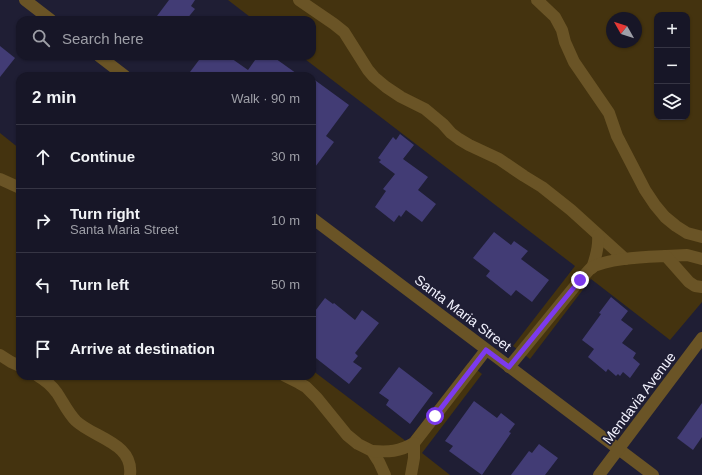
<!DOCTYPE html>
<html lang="en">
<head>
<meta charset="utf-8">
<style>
	:root { --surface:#171627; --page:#242333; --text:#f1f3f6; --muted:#9e9fa7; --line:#363544 }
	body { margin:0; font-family:Helvetica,sans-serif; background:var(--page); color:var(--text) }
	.controls { position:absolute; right:12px; top:12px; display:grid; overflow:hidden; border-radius:8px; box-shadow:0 1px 3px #0004 }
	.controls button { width:36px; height:36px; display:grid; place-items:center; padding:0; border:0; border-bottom:1px solid var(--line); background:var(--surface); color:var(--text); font:20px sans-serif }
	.compass { position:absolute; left:606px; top:12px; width:36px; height:36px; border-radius:50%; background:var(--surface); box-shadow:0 1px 3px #0004; rotate:309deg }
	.stop { position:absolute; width:12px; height:12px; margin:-9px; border:3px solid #7c3aed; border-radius:50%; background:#fff }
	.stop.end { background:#7c3aed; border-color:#fff; box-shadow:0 1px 4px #0008 }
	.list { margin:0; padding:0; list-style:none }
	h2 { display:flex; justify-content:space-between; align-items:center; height:52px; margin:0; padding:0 16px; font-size:17px }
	h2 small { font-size:13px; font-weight:400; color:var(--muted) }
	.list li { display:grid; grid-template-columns:26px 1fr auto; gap:12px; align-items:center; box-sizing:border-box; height:64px; padding:0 16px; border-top:1px solid var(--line) }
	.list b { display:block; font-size:15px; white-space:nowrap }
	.list p { margin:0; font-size:13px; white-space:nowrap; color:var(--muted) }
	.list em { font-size:13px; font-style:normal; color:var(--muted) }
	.icon { flex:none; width:22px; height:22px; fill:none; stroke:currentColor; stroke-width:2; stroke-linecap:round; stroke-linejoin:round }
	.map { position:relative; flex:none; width:702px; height:475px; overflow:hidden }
	.search { position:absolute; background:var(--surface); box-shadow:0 1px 3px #0004; left:16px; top:16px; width:300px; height:44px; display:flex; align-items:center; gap:10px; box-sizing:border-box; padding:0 14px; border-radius:12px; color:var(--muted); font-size:15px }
	.panel { position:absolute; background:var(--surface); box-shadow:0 1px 3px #0004; left:16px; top:72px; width:300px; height:308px; border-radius:12px }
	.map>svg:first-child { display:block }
</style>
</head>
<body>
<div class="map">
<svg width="702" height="475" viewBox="0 0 702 475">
	<rect width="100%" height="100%" fill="#1f1e34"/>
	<!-- green -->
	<g fill="#44330f" fill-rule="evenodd">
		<path d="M228 0H702V302L670 340 591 279 530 359 513 346 575 266 301 56H312V20H254ZM657 15H687V117H657ZM612 18H636V42H612Z"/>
		<path d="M0 133 20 149V376H312V370L407 442 468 363 482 374 422 453 450 475H0Z"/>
	</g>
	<!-- building -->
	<g fill="#423c75">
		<path d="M169 0H195L191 6 195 9 186 20H154Z"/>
		<path d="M0 46 15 58 0 77Z"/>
		<path d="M202 56H228L248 70 258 56H272L300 76H187Z"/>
		<path d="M312 78 349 105 326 136 334 142 312 171Z"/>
		<path d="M400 134 414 145 403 159 428 177 418 190 436 204 422 222 406 210 401 217 399 215 394 222 375 207 386 191 383 189 395 174 379 162 381 160 378 158 393 137 396 140Z"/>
		<path d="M494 232 511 245 514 241 528 251 521 259 549 280 532 302 516 290 511 296 486 276 490 271 473 258Z"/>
		<path d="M611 297 628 311 621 320 633 329 622 343 636 353 633 358 640 364 630 378 623 372 620 376 618 374 616 376 608 369 606 372 588 357 594 349 582 340 601 314 599 313Z"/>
		<path d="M325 298 333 304 334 303 355 320 362 310 379 323 355 353 358 356 353 362 362 368 349 384 312 355V315Z"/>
		<path d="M399 367 433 393 410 424 386 405 389 400 379 393Z"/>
		<path d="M474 401 497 418 501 413 515 424 509 432 511 433 482 475 449 451 453 446 445 441Z"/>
		<path d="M702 403V437L693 450 677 438Z"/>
		<path d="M539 444 558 458 545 475H511L529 451 532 453Z"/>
	</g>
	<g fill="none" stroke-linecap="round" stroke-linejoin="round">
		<!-- minor -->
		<g stroke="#6a5426" stroke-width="12">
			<path d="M25 0 51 20"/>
			<path d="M299 0 334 24 344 32 368 70 374 77 386 87 401 97 425 109 443 124 451 133 459 139 469 145 499 159 524 176 542 187 571 210 625 259"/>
			<path d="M537 0 555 17 562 30 565 42 574 62 609 113 617 136 645 190 655 205 665 217 676 226 687 233 702 237"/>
			<path d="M99 56 125 76"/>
			<path d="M0 179 20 188"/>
			<path d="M312 218 653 475"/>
			<path d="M666 256 687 255 702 259"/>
			<path d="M592 268C596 257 599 246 598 235"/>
			<path d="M0 355 11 362 20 366"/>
			<path d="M509 367 580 280C584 276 587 272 591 268 607 258 647 257 666 256L689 282 695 286 702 287"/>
			<path d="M38 376C45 380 52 386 57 393 63 402 68 413 76 421 94 438 134 443 130 475"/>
			<path d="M285 376 299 383 306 387 317 398 347 435 358 444 372 451 379 462 385 475"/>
			<path d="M372 451C389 452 399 452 414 443L486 350"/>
			<path d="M411 475 414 458V443"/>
			<path d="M599 475 702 338"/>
		</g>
	</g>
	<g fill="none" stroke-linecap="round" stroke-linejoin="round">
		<!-- route -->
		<path stroke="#7c3aed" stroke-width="5" d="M435 416 486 350 509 367 580 280"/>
	</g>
	<g text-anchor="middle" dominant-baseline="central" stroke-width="3.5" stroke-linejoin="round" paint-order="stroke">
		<!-- street labels -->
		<g font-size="14" fill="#f2f2fe" stroke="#1f1e34">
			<text transform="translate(463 313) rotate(37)">Santa Maria Street</text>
			<text transform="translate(639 398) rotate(-53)">Mendavia Avenue</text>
		</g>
	</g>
</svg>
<div class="controls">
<button>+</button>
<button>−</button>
<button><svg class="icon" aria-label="layers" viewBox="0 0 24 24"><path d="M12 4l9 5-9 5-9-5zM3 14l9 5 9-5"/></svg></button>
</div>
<svg class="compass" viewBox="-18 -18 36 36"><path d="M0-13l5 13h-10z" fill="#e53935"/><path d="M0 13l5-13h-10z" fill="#9e9fa7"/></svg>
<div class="stop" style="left:435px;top:416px"></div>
<div class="stop end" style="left:580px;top:280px"></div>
<div class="search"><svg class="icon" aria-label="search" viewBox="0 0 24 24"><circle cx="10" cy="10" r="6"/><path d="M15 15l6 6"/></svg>Search here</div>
<section class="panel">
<h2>2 min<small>Walk · 90 m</small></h2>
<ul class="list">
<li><svg class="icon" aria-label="ahead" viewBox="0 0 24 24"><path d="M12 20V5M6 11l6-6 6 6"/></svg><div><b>Continue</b></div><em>30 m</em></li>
<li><svg class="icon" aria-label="right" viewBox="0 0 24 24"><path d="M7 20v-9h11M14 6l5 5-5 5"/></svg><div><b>Turn right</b><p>Santa Maria Street</p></div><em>10 m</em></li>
<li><svg class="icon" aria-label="left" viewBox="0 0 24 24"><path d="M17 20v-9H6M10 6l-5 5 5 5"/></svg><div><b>Turn left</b></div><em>50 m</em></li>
<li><svg class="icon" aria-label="arrive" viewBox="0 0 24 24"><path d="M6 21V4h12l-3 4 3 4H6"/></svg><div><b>Arrive at destination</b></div></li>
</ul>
</section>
</div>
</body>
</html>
